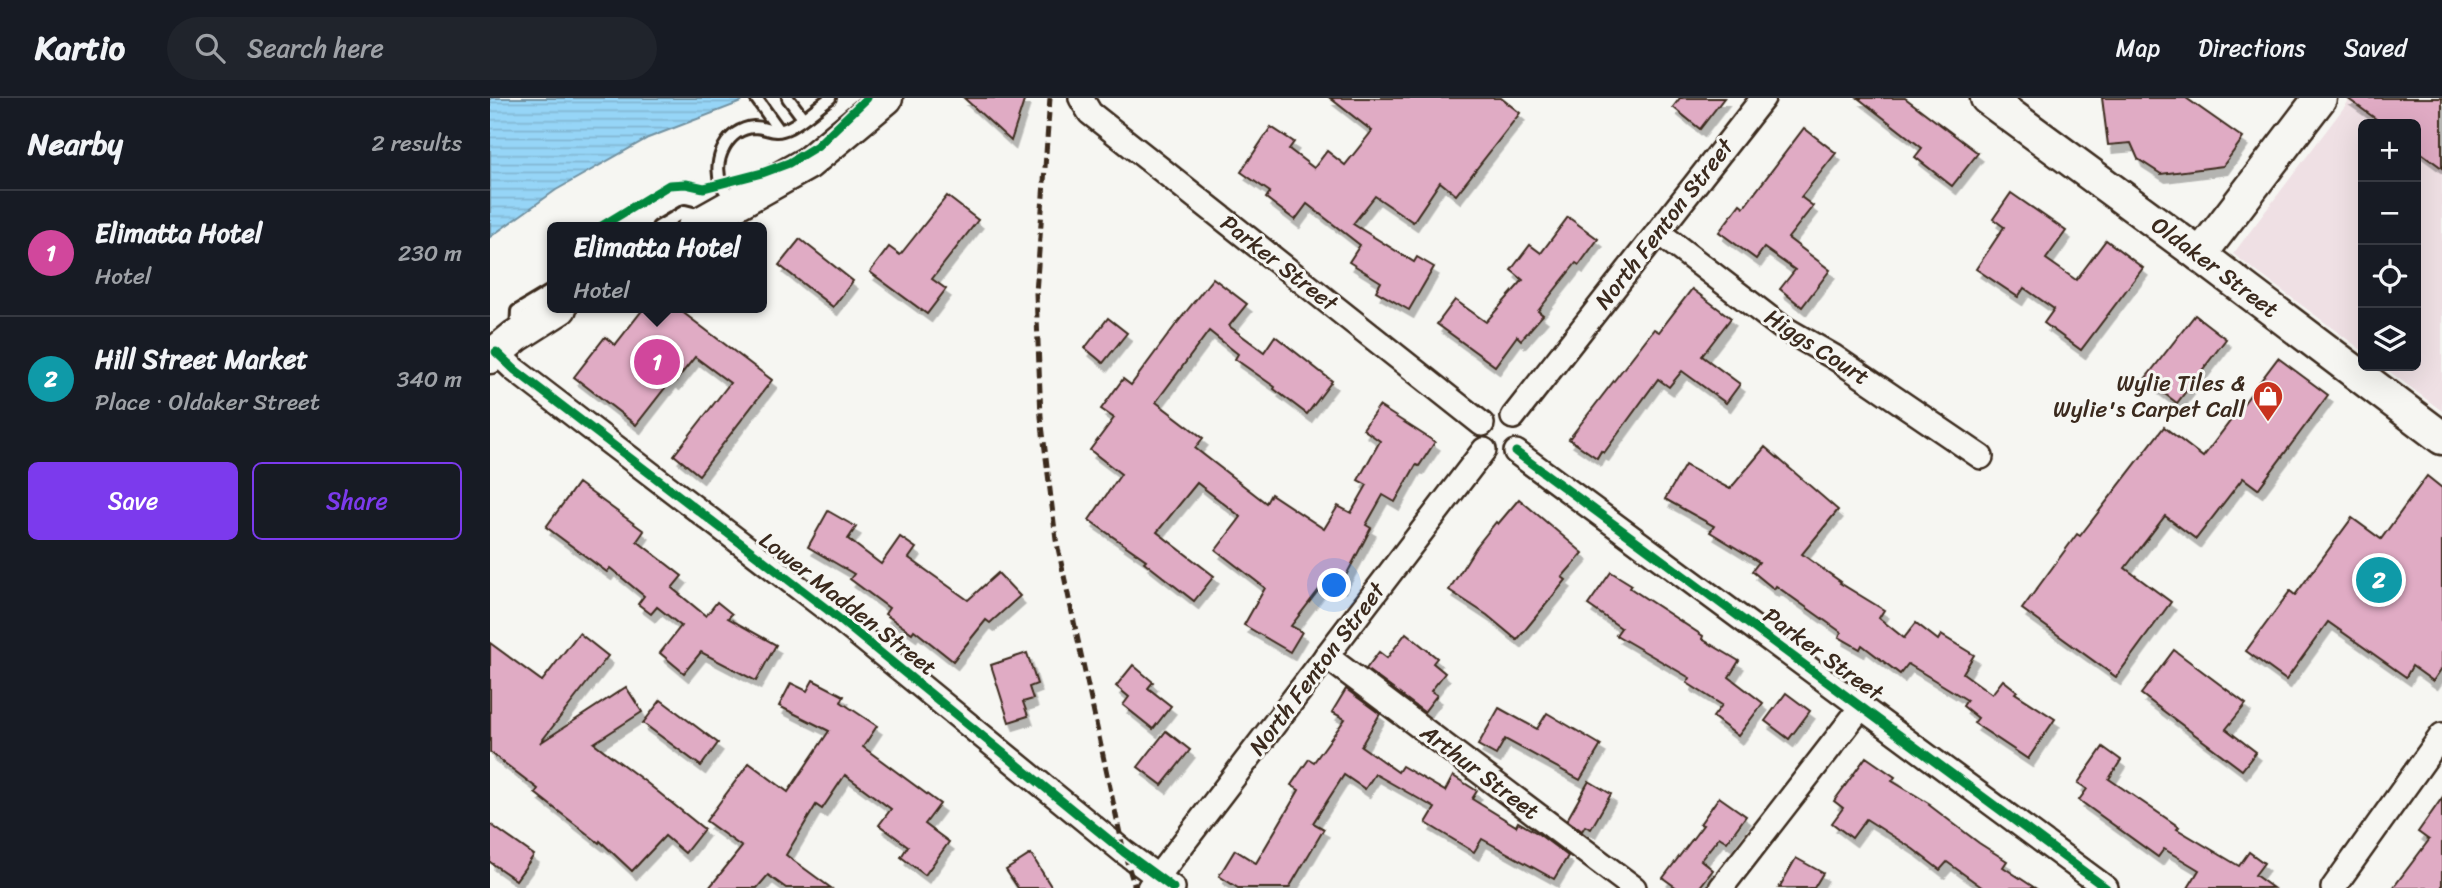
<!DOCTYPE html>
<html lang="en">
<head>
<meta charset="utf-8">
<style>
	:root { --surface:#171b24; --page:#20242c; --text:#f1f3f6; --muted:#9ea1a6; --line:#363941; --accent:#7c3aed }
	body { margin:0; font-family:Sriracha,sans-serif; background:var(--page); color:var(--text) }
	.controls { position:absolute; right:21px; top:21px; display:grid; overflow:hidden; border-radius:10px; box-shadow:0 7px 28px #0002 }
	.controls button { width:63px; height:63px; display:grid; place-items:center; padding:0; border:0; border-bottom:2px solid var(--line); background:var(--surface); color:var(--text); font:35px sans-serif }
	.you { position:absolute; left:845px; top:488px; width:24px; height:24px; margin:-18px; border:5px solid #fff; border-radius:50%; background:#1a73e8; box-shadow:0 0 0 10px #1a73e833 }
	.badge { display:grid; place-items:center; width:46px; height:46px; border-radius:50%; background:var(--accent); color:#fff; font-size:23px; font-weight:700 }
	.pin { position:absolute; translate:-50% -50%; border:4px solid #fff; box-shadow:0 2px 7px #0006 }
	.popup { position:absolute; left:57px; top:124px; width:220px; height:91px; box-sizing:border-box; display:grid; place-content:center; border-radius:10px; background:var(--surface); filter:drop-shadow(0 2px 5px #0005); font-size:23px; white-space:nowrap; color:var(--muted) }
	.popup b { font-size:26px; color:var(--text) }
	.popup::after { content:''; position:absolute; left:50%; top:100%; margin-left:-14px; border:14px solid transparent; border-top-color:var(--surface) }
	.list { margin:0; padding:0; list-style:none }
	h2 { display:flex; justify-content:space-between; align-items:center; height:91px; margin:0; padding:0 28px; font-size:30px }
	h2 small { font-size:23px; font-weight:400; color:var(--muted) }
	.list li { display:grid; grid-template-columns:46px 1fr auto; gap:21px; align-items:center; box-sizing:border-box; height:126px; padding:0 28px; border-top:2px solid var(--line) }
	.list b { display:block; font-size:26px; white-space:nowrap }
	.list p { margin:0; font-size:23px; white-space:nowrap; color:var(--muted) }
	.list em { font-size:23px; font-style:normal; color:var(--muted) }
	.actions { display:flex; gap:14px; padding:21px 28px }
	.actions a { flex:1; padding:16px 0; border:2px solid var(--accent); border-radius:10px; text-align:center; font-size:24px; color:var(--accent) }
	.actions .main { background:var(--accent); color:#fff }
	.icon { flex:none; width:38px; height:38px; fill:none; stroke:currentColor; stroke-width:2; stroke-linecap:round; stroke-linejoin:round }
	.map { position:relative; flex:none; width:1952px; height:790px; overflow:hidden }
	header { display:flex; align-items:center; gap:42px; box-sizing:border-box; height:98px; padding:0 35px; background:var(--surface); border-bottom:2px solid var(--line) }
	header strong { font-size:33px }
	nav { display:flex; gap:38px; margin-inline-start:auto; font-size:24px }
	.search { width:490px; height:63px; background:var(--page); display:flex; align-items:center; gap:18px; box-sizing:border-box; padding:0 24px; border-radius:38px; color:var(--muted); font-size:26px }
	main { display:flex }
	aside { flex:1; background:var(--surface) }
	.map>svg:first-child { display:block }
</style>
</head>
<body>
<header>
<strong>Kartio</strong>
<div class="search"><svg class="icon" aria-label="search" viewBox="0 0 24 24"><circle cx="10" cy="10" r="6"/><path d="M15 15l6 6"/></svg>Search here</div>
<nav><a>Map</a><a>Directions</a><a>Saved</a></nav>
</header>
<main>
<aside>
<h2>Nearby<small>2 results</small></h2>
<ul class="list">
<li><span class="badge" style="background:#d1479c">1</span><div><b>Elimatta Hotel</b><p>Hotel</p></div><em>230 m</em></li>
<li><span class="badge" style="background:#0f9aa8">2</span><div><b>Hill Street Market</b><p>Place · Oldaker Street</p></div><em>340 m</em></li>
</ul>
<div class="actions"><a class="main">Save</a><a>Share</a></div>
</aside>
<div class="map">
<svg width="1952" height="790" viewBox="0 0 1952 790">
	<defs>
		<pattern id="water-rules" width="6" height="5" patternUnits="userSpaceOnUse" patternTransform="scale(1.75)"><rect width="6" height="5" fill="#96d5f7"/><path d="M0 2.5h6" fill="none" stroke="#82b7d3"/></pattern>
		<filter id="shadow"><feDropShadow dx="4.5" dy="8" stdDeviation="0" flood-color="#0004"/></filter>
	</defs>
	<rect width="100%" height="100%" fill="#f6f6f2"/>
	<filter id="ink" filterUnits="userSpaceOnUse"><feTurbulence type="fractalNoise" baseFrequency=".0143" numOctaves="2"/><feDisplacementMap in="SourceGraphic" scale="14" xChannelSelector="R" yChannelSelector="G"/><feConvolveMatrix kernelMatrix="1 2 1 2 8 2 1 2 1" color-interpolation-filters="sRGB"/></filter>
	<g filter="url(#ink)">
		<!-- built -->
		<path fill="#efe0e4" d="M1861 0H1952V313L1892 268H1926V26H1873V253L1743 156Z"/>
		<!-- water -->
		<path fill="url(#water-rules)" stroke="#7291a0" stroke-width="2" d="M0 0H255L249 5 158 40 66 92 0 139Z"/>
		<!-- building -->
		<g fill="#e0abc4" stroke="#3b2a1e" stroke-width="2" filter="url(#shadow)">
			<path d="M474 0H535L521 43Z"/>
			<path d="M840 0H1011L1030 15 966 97 950 84 923 124 885 98 863 126 924 164 927 159 944 169 919 212 886 193 891 184 859 164 870 147 817 106 805 122 776 100 780 94 751 74 781 29 804 44 799 51 824 70 837 53 855 67 882 33Z"/>
			<path d="M1190 0H1234L1210 31 1183 9Z"/>
			<path d="M1368 0H1415L1488 55 1462 88 1425 59 1432 50Z"/>
			<path d="M1612 0H1696L1753 40 1733 68 1671 76 1648 61 1641 45 1618 47Z"/>
			<path d="M1857 0H1952V70L1926 51V26H1893Z"/>
			<path d="M1314 30 1346 55 1311 99 1323 108 1298 140 1340 172 1312 209 1290 191 1305 172 1274 150 1266 161 1229 134 1250 106 1254 109Z"/>
			<path d="M1521 95 1576 133 1556 161 1586 182 1616 142 1653 170 1591 252 1554 225 1564 211 1534 190 1528 199 1486 171 1514 129 1503 121Z"/>
			<path d="M457 98 488 122 442 181 456 191 437 216 380 174 399 149 410 157Z"/>
			<path d="M1078 119 1108 141 1089 167 1086 165 1048 213 1053 217 1031 242 1027 238 1005 268 947 226 965 202 996 224 1033 182 1021 172 1040 147 1051 155Z"/>
			<path d="M310 141 363 183 343 209 289 167Z"/>
			<path d="M723 180 757 206 739 228 774 254 785 238 842 283 817 316 784 291 785 289 745 261 748 256 719 233 666 304 713 340 705 350 776 405 781 396 834 431 848 408 861 415 877 387 868 382 890 343 873 331 889 308 945 344 929 368 926 367 905 404 893 397 876 427 881 430 851 487 838 480 801 528 812 534 800 554 754 527 775 490 726 452 751 419 707 385 667 434 724 478 704 503 654 464 656 462 599 422 631 376 600 352 624 320 611 311 633 281 641 287 684 229Z"/>
			<path d="M1202 191 1241 220 1212 258 1250 286 1236 305 1192 273 1179 289 1168 281 1114 355 1111 353 1107 360 1079 341 1164 231 1169 234Z"/>
			<path d="M154 210H187L282 282 209 377 184 357 240 285 205 259 185 284 182 281 146 327 84 279 115 239 125 247Z"/>
			<path d="M1705 217 1736 241 1687 305 1655 281Z"/>
			<path d="M618 220 637 235 613 265 595 250Z"/>
			<path d="M1788 260 1838 297 1768 391 1753 380 1706 441 1675 418 1635 470 1681 504 1626 579 1532 511 1587 436 1590 438 1674 329 1713 359Z"/>
			<path d="M1275 349 1348 412 1312 456 1351 484 1350 485 1394 512 1389 520 1414 540 1426 525 1448 542 1451 537 1484 557 1473 575 1502 596 1513 582 1527 593 1525 595 1565 621 1538 661 1484 625 1488 620 1473 608 1477 602 1418 566 1410 576 1372 547 1370 551 1349 539 1351 534 1286 488 1284 491 1262 473 1269 464 1220 434 1224 428 1175 401 1195 367 1240 391Z"/>
			<path d="M1937 378 1952 390V570L1943 583 1922 568 1916 579 1838 524 1796 582 1756 553 1800 493 1805 497 1862 420 1891 441Z"/>
			<path d="M88 385 154 433 147 443 192 478 182 490 216 518 227 504 242 516 238 520 286 547 266 583 211 554 194 575 170 555 191 528 167 509 161 516 148 506 154 498 120 470 117 474 56 429Z"/>
			<path d="M1029 401 1093 455 1072 479 1076 482 1027 542 997 517 959 492 986 449 1006 424 1008 426Z"/>
			<path d="M338 413 366 429 358 441 391 466 410 439 426 450 419 460 478 502 508 475 530 498 500 525 496 522 463 563 424 532 422 535 395 516 399 510 360 481 364 476 318 449Z"/>
			<path d="M1121 474 1142 487 1140 490 1213 538 1212 541 1249 563 1239 579 1273 605 1248 638 1223 619 1232 607 1197 585 1200 580 1126 537 1131 530 1098 507Z"/>
			<path d="M89 535 118 558 50 645 136 589 152 614 104 645 157 685 214 731 195 755 175 738 142 773 110 743 109 745 45 695 48 691 0 654V545L52 583Z"/>
			<path d="M916 535 947 560 943 565 955 575 941 593 947 597 934 614 876 571 889 554 897 560Z"/>
			<path d="M1684 552 1756 606 1736 631 1766 654 1752 672 1651 596Z"/>
			<path d="M537 555 547 586 539 589 543 601 533 604 538 618 519 624 501 567Z"/>
			<path d="M643 567 663 584 658 590 681 608 663 631 633 607 639 599 626 588Z"/>
			<path d="M323 582 354 598 351 604 387 628 373 649 450 706 435 726 459 744 435 777 411 759 418 748 389 727 401 711 355 677 332 711 326 707 296 757 341 790H296L278 777 267 790H219L252 749 216 723 259 665 298 694 339 633 289 608 301 585 317 593Z"/>
			<path d="M856 591 890 616 871 648 908 674 912 668 955 693 963 678 987 693 982 701 1026 728 1028 724 1047 735 1078 758 1064 781 992 741 984 754 936 725 945 710 885 676 875 691 854 677 823 725 834 731 799 790H748L729 778 745 752 766 765 809 692 801 687 819 661 824 664 855 621 842 614Z"/>
			<path d="M1296 595 1320 613 1299 641 1275 623Z"/>
			<path d="M171 602 228 645 211 668 153 625Z"/>
			<path d="M1009 610 1047 631 1057 615 1111 647 1090 682 1015 641 1006 657 988 647Z"/>
			<path d="M676 633 700 652 672 687 648 669Z"/>
			<path d="M1613 649 1631 662 1619 681 1689 729 1687 731 1749 768 1759 754 1774 765 1765 777 1783 790H1698L1709 772 1674 751 1668 759 1589 702 1597 691 1588 685Z"/>
			<path d="M1376 659 1405 679 1402 683 1440 706 1439 707 1489 745 1517 763 1513 769 1545 790H1493L1457 764 1450 772 1423 751 1376 721 1362 740 1342 725 1353 710 1344 703Z"/>
			<path d="M1099 683 1121 696 1101 731 1095 728 1092 733 1077 722Z"/>
			<path d="M1229 699 1256 718 1237 744 1229 739 1211 762 1223 772 1209 790H1187L1173 780 1213 727 1210 726Z"/>
			<path d="M1952 700V790H1903L1939 742 1928 734Z"/>
			<path d="M0 726 44 757 26 782 0 764Z"/>
			<path d="M541 756 562 790H528L516 772Z"/>
			<path d="M1306 760 1333 775 1324 790H1289Z"/>
		</g>
		<g fill="none" stroke-linecap="round" stroke-linejoin="round">
			<!-- lane casing -->
			<g stroke="#3b2a1e" stroke-width="16">
				<g id="lane">
					<path d="M266 0 289 32"/>
					<path d="M298 0 313 20"/>
					<path d="M243 104C239 98 234 92 231 86 222 62 237 31 264 29 279 29 282 38 300 29 314 22 327 9 340 0"/>
					<path d="M168 129 195 113 211 117"/>
					<path d="M26 232 27 213 62 192"/>
				</g>
			</g>
			<!-- street casing -->
			<g stroke="#3b2a1e" stroke-width="28">
				<g id="street">
					<path d="M591 0 600 15 992 326"/>
					<path d="M1168 134 1290 228 1344 259 1491 359"/>
					<path d="M6 254 25 272 338 512 634 754 683 790"/>
					<path d="M1023 319 1273 0"/>
					<path d="M1026 354 1616 790"/>
					<path d="M836 558 1144 790"/>
					<path d="M659 790 994 352"/>
					<path d="M1231 790 1372 608"/>
					<path d="M1843 790 1952 637"/>
				</g>
			</g>
			<!-- secondary casing -->
			<g stroke="#3b2a1e" stroke-width="37">
				<g id="secondary">
					<path id="s1" d="M1497 0 1710 157 1952 340"/>
					<path d="M204 129 318 65 396 0"/>
					<path d="M1710 157 1830 0"/>
					<path d="M0 259 26 238 70 210"/>
				</g>
			</g>
			<!-- lane -->
			<use href="#lane" stroke="#f6f6f2" stroke-width="10"/>
			<!-- street -->
			<use href="#street" stroke="#f6f6f2" stroke-width="23"/>
			<!-- secondary -->
			<use href="#secondary" stroke="#f6f6f2" stroke-width="32"/>
			<!-- rail -->
			<path stroke="#3b2a1e" stroke-width="5" stroke-dasharray="10 5" stroke-linecap="butt" d="M560 0 546 195 551 319 566 441 634 754 645 790"/>
			<!-- cycleway casing -->
			<g stroke="#f6f6f2" stroke-width="13">
				<g id="cycleway">
					<path d="M110 129 179 87 196 86 214 90 272 75 299 65 327 48 377 0"/>
					<path d="M6 254 25 272 338 512 634 754 683 790"/>
					<path d="M1026 354 1616 790"/>
				</g>
			</g>
			<!-- cycleway -->
			<use href="#cycleway" stroke="#00873e" stroke-width="9"/>
		</g>
	</g>
	<!-- icons -->
	<defs>
		<g id="shop-pin" transform="scale(1.575)"><path d="M0 17L-7.5 6A9.5 9.5 0 1 1 7.5 6Z" fill="#c8321e" stroke="#f6f6f2"/><path d="M-5-2.5h2.3a2.7 3.5 0 0 1 5.4 0H5L5.5 6h-11ZM-1.5-2.5h3a1.5 2.3 0 0 0-3 0Z" fill="#fff"/></g>
	</defs>
	<g fill-rule="evenodd">
		<use href="#shop-pin" x="1778" y="298"/>
	</g>
	<g text-anchor="middle" dominant-baseline="central" stroke-width="6" stroke-linejoin="round" paint-order="stroke">
		<!-- street labels -->
		<g font-size="23" fill="#3b2a1e" stroke="#f6f6f2">
			<text transform="translate(1174 126) rotate(-52)">North Fenton Street</text>
			<text transform="translate(789 165) rotate(38)">Parker Street</text>
			<text stroke="none"><textPath href="#s1" startOffset="284">Oldaker Street</textPath></text>
			<text transform="translate(1327 249) rotate(33)">Higgs Court</text>
			<text transform="translate(358 506) rotate(38)">Lower Madden Street</text>
			<text transform="translate(1333 556) rotate(36)">Parker Street</text>
			<text transform="translate(827 571) rotate(-53)">North Fenton Street</text>
			<text transform="translate(990 674) rotate(37)">Arthur Street</text>
		</g>
		<!-- poi labels -->
		<g font-size="23" fill="#3b2a1e" stroke="#f6f6f2" text-anchor="end">
			<text x="1755" y="285">Wylie Tiles &amp;<tspan x="1755" dy="26">Wylie's Carpet Call</tspan></text>
		</g>
	</g>
</svg>
<div class="controls">
<button>+</button>
<button>−</button>
<button><svg class="icon" aria-label="locate" viewBox="0 0 24 24"><circle cx="12" cy="12" r="6"/><path d="M12 2v4M12 18v4M2 12h4M18 12h4"/></svg></button>
<button><svg class="icon" aria-label="layers" viewBox="0 0 24 24"><path d="M12 4l9 5-9 5-9-5zM3 14l9 5 9-5"/></svg></button>
</div>
<div class="you"></div>
<div class="pin badge" style="left:167px;top:264px;background:#d1479c">1</div>
<div class="popup"><b>Elimatta Hotel</b>Hotel</div>
<div class="pin badge" style="left:1889px;top:482px;background:#0f9aa8">2</div>
</div>
</main>
</body>
</html>
